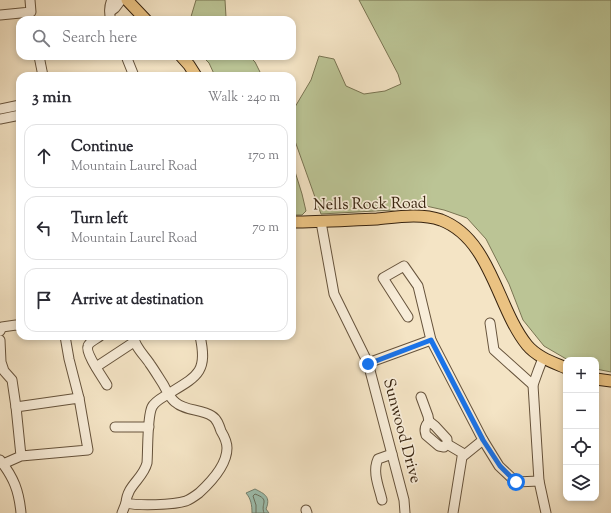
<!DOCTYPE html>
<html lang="en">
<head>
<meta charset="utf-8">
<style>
	:root { --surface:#fff; --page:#f2f2f3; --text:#2b2b33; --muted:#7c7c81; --line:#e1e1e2 }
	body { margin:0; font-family:"Sorts Mill Goudy",serif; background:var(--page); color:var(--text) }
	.controls { position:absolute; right:12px; bottom:12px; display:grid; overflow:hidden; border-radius:8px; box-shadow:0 2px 6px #0003 }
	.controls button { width:36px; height:36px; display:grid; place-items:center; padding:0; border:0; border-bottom:1px solid var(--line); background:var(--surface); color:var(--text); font:20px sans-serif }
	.stop { position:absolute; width:12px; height:12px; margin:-9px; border:3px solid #1a73e8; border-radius:50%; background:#fff }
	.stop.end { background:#1a73e8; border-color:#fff; box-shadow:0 1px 4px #0008 }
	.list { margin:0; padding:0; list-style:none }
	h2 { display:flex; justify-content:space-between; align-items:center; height:52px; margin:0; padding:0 16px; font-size:17px }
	h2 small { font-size:13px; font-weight:400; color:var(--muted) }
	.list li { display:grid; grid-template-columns:26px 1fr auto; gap:12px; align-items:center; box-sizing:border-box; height:64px; margin:0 8px 8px; padding:0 8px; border:1px solid var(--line); border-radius:12px }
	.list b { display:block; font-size:15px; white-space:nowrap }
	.list p { margin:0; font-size:13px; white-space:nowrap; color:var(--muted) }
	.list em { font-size:13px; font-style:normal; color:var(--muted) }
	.icon { flex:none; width:22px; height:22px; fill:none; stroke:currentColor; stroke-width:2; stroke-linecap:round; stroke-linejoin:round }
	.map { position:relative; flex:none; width:611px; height:513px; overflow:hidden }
	.search { position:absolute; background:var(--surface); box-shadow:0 2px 6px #0003; left:16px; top:16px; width:280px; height:44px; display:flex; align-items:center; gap:10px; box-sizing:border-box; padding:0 14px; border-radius:12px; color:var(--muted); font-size:15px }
	.panel { position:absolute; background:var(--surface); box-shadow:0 2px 6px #0003; left:16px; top:72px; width:280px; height:268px; border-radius:12px }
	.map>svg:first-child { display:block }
</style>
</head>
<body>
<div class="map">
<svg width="611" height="513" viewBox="0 0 611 513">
	<rect width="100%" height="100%" fill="#f4e4c5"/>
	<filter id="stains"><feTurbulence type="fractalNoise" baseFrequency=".005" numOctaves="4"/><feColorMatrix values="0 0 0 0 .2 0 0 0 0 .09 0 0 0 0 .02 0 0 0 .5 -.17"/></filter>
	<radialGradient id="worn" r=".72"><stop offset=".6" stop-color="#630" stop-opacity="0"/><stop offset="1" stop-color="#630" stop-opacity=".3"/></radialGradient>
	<!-- green -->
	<g fill="#bbc495" stroke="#797452">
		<path d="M196 0H225L226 17 227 20H190Z"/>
		<path d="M359 0H611V372L596 369V360H568L544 346 523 320 509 284 486 239 467 218 444 210 417 204 393 210 321 214 295 141 292 124V112L311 80 319 56 334 59 346 86 364 94 385 91 401 84 398 74Z"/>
		<path d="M202 56H249L255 62 262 76H215L209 63Z"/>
		<path d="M292 162 302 194 306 211 302 215H292Z"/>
	</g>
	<!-- water -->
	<path fill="#9dbfaf" stroke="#74816f" d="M255 489C265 494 271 497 266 509L269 513H252C252 505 251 499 246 493Z"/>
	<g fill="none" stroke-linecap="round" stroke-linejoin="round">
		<!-- shore -->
		<path stroke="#6a715f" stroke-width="1" d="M256 513V505L253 496 255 494C271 500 260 503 264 513"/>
		<!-- minor casing -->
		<g stroke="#66533c" stroke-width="11">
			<g id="minor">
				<path d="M111 11 115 8 121 0"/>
				<path d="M0 15 31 12 30 0"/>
				<path d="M111 20C109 15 109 5 112 0"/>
				<path d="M39 56 43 76"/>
				<path d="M126 56 134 76"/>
				<path d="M0 109 20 105"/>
				<path d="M0 119 20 115"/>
				<path d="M321 222 334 294 368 363 404 500 405 513"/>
				<path d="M408 317 383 278 404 266 418 286 431 340 483 440 499 466 516 482 539 481"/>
				<path d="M490 323 494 350 533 385"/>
				<path d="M0 331 2 327 16 325 20 326"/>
				<path d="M65 336 69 359 79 398"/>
				<path d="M100 336C96 339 89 342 88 346 85 353 103 378 107 385"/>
				<path d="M134 336C133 345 145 356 150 364 155 371 159 378 163 384 167 391 169 397 175 402 185 411 201 409 212 416 217 419 219 425 221 431 224 436 227 442 227 448 227 465 211 482 199 493 195 496 191 499 186 501 173 505 139 506 126 503 127 485 143 479 147 463 148 451 147 417 152 407 155 401 162 398 168 394 198 376 208 372 200 336"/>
				<path d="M0 340 1 362 4 371 12 380 16 407"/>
				<path d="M543 358 538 371 533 385 539 481 546 513"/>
				<path d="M368 363 431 340"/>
				<path d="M96 367 134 342"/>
				<path d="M421 397 428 416 429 422"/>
				<path d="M430 422 435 426 447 439V444L444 447 439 446 426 435C424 430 425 424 430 422Z"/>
				<path d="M115 427H149"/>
				<path d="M447 444 464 454"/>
				<path d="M0 460C14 478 19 491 21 513"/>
				<path d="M3 464 21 456 88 450 79 398 16 407 21 456"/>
				<path d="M382 500C379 487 372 472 378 459L392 454"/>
				<path d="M306 510 307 513"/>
				<path d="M122 513 126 503"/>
				<path d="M453 513 462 457 483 440"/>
			</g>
		</g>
		<!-- major casing -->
		<g stroke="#37230f" stroke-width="13">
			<g id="major">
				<path d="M127 0 146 20"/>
				<path d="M181 56 189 65 196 76"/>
				<path d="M292 222C320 222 349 220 377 219 397 217 421 213 441 220 491 239 497 308 527 345 537 357 552 362 566 368"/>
				<path d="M596 379 611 381"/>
			</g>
		</g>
		<!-- minor -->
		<use href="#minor" stroke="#f8edd9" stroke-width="9"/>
		<!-- major -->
		<use href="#major" stroke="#eac282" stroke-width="11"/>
	</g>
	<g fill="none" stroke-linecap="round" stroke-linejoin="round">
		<!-- route -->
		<path stroke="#1a73e8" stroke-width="5" d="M368 364 431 340 483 440 500 466 516 482"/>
	</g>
	<g text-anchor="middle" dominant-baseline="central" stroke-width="3.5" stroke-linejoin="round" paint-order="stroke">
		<!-- street labels -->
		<g font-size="16" fill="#37230f" stroke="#f8edd9">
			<text transform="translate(370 205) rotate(-1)">Nells Rock Road</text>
			<text transform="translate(401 431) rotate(75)">Sunwood Drive</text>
		</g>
	</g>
	<rect width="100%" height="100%" filter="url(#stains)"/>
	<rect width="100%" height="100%" fill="url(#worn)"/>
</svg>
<div class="controls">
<button>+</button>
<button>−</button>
<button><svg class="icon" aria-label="locate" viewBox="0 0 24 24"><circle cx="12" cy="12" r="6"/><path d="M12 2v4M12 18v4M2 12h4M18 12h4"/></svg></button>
<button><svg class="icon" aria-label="layers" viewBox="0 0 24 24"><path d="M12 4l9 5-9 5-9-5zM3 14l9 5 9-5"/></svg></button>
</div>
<div class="stop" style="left:516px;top:482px"></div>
<div class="stop end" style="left:368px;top:364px"></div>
<div class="search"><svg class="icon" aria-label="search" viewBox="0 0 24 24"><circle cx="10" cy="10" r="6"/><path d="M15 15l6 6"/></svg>Search here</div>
<section class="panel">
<h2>3 min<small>Walk · 240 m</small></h2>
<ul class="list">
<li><svg class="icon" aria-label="ahead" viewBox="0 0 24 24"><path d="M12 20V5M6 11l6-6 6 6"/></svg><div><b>Continue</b><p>Mountain Laurel Road</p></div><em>170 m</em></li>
<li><svg class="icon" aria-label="left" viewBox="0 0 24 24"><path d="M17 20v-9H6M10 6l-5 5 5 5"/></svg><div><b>Turn left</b><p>Mountain Laurel Road</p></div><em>70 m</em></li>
<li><svg class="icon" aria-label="arrive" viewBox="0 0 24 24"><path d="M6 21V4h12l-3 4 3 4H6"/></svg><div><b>Arrive at destination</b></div></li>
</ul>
</section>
</div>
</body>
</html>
